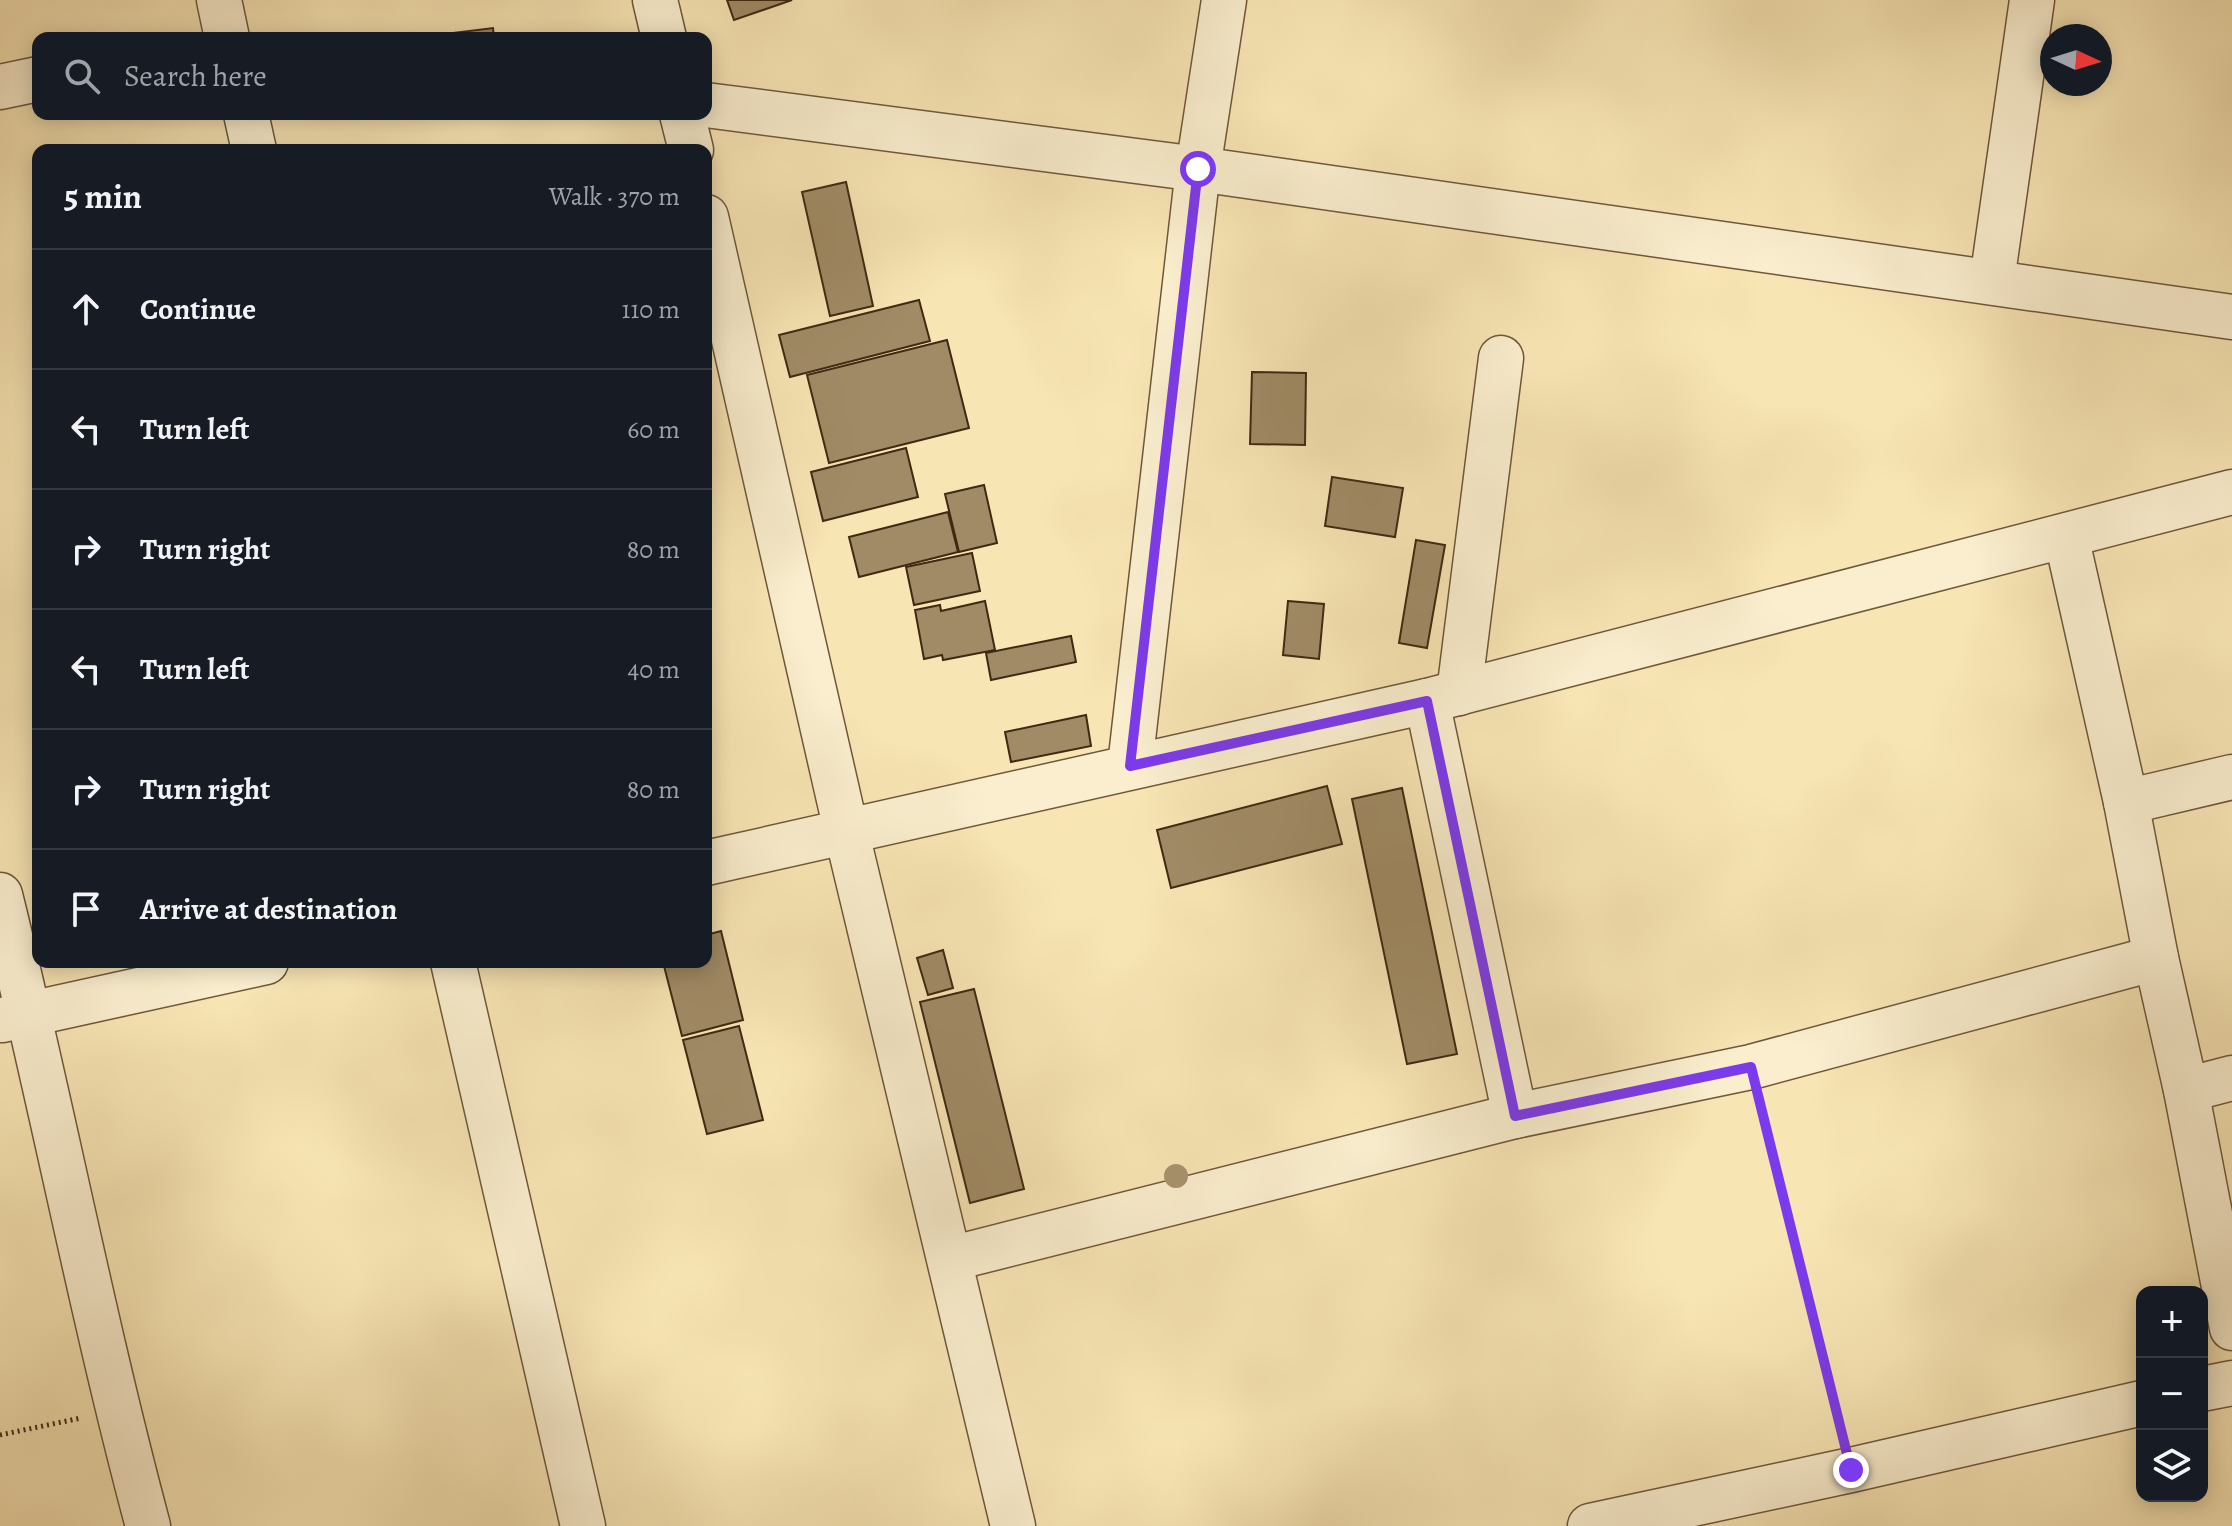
<!DOCTYPE html>
<html lang="en">
<head>
<meta charset="utf-8">
<style>
	:root { --surface:#171b24; --page:#20242c; --text:#f1f3f6; --muted:#9ea1a6; --line:#363941 }
	body { margin:0; font-family:Alegreya,serif; background:var(--page); color:var(--text) }
	.controls { position:absolute; right:24px; bottom:24px; display:grid; overflow:hidden; border-radius:16px; box-shadow:0 4px 20px #0003 }
	.controls button { width:72px; height:72px; display:grid; place-items:center; padding:0; border:0; border-bottom:2px solid var(--line); background:var(--surface); color:var(--text); font:40px sans-serif }
	.compass { position:absolute; left:2040px; top:24px; width:72px; height:72px; border-radius:50%; background:var(--surface); box-shadow:0 4px 20px #0003; rotate:94deg }
	.stop { position:absolute; width:24px; height:24px; margin:-18px; border:6px solid #7c3aed; border-radius:50%; background:#fff }
	.stop.end { background:#7c3aed; border-color:#fff; box-shadow:0 2px 8px #0008 }
	.list { margin:0; padding:0; list-style:none }
	h2 { display:flex; justify-content:space-between; align-items:center; height:104px; margin:0; padding:0 32px; font-size:34px }
	h2 small { font-size:26px; font-weight:400; color:var(--muted) }
	.list li { display:grid; grid-template-columns:52px 1fr auto; gap:24px; align-items:center; box-sizing:border-box; height:120px; padding:0 32px; border-top:2px solid var(--line) }
	.list b { display:block; font-size:30px; white-space:nowrap }
	.list em { font-size:26px; font-style:normal; color:var(--muted) }
	.icon { flex:none; width:44px; height:44px; fill:none; stroke:currentColor; stroke-width:2; stroke-linecap:round; stroke-linejoin:round }
	.map { position:relative; flex:none; width:2232px; height:1526px; overflow:hidden }
	.search { position:absolute; background:var(--surface); box-shadow:0 4px 20px #0003; left:32px; top:32px; width:680px; height:88px; display:flex; align-items:center; gap:20px; box-sizing:border-box; padding:0 28px; border-radius:16px; color:var(--muted); font-size:30px }
	.panel { position:absolute; background:var(--surface); box-shadow:0 4px 20px #0003; left:32px; top:144px; width:680px; height:824px; border-radius:16px }
	.map>svg:first-child { display:block }
</style>
</head>
<body>
<div class="map">
<svg width="2232" height="1526" viewBox="0 0 2232 1526">
	<rect width="100%" height="100%" fill="#f8e5b4"/>
	<filter id="stains"><feTurbulence type="fractalNoise" baseFrequency=".0025" numOctaves="4"/><feColorMatrix values="0 0 0 0 .2 0 0 0 0 .09 0 0 0 0 .02 0 0 0 .5 -.17"/></filter>
	<radialGradient id="worn" r=".72"><stop offset=".6" stop-color="#630" stop-opacity="0"/><stop offset="1" stop-color="#630" stop-opacity=".3"/></radialGradient>
	<!-- building -->
	<g fill="#a08b66" stroke="#402912" stroke-width="2">
		<path d="M727 0H792L734 20Z"/>
		<path d="M493 28 494 38H412Z"/>
		<path d="M846 182 873 306 830 316 802 192Z"/>
		<path d="M919 300 930 341 790 377 779 335Z"/>
		<path d="M947 340 969 428 829 463 807 375Z"/>
		<path d="M1252 372 1306 373 1305 445 1250 444Z"/>
		<path d="M906 448 918 497 823 521 811 472Z"/>
		<path d="M1332 477 1403 488 1395 537 1325 526Z"/>
		<path d="M984 485 997 543 959 552 945 494Z"/>
		<path d="M948 512 958 552 859 577 849 537Z"/>
		<path d="M1416 540 1445 545 1427 648 1399 643Z"/>
		<path d="M972 553 980 591 914 605 906 567Z"/>
		<path d="M985 601 995 650 943 660 942 655 924 659 915 610 940 605 941 611Z"/>
		<path d="M1288 601 1324 604 1319 659 1283 655Z"/>
		<path d="M1071 636 1076 662 991 680 986 653Z"/>
		<path d="M1086 715 1091 746 1011 762 1005 732Z"/>
		<path d="M1327 786 1342 844 1171 888 1157 830Z"/>
		<path d="M1402 788 1457 1054 1407 1064 1352 799Z"/>
		<path d="M721 931 743 1020 682 1036 663 962H706V935Z"/>
		<path d="M943 950 953 988 928 995 917 958Z"/>
		<path d="M974 989 1024 1189 970 1203 920 1002Z"/>
		<path d="M739 1026 763 1120 707 1134 683 1040Z"/>
	</g>
	<g fill="none" stroke-linecap="round" stroke-linejoin="round">
		<!-- minor casing -->
		<g stroke="#6e583a" stroke-width="47">
			<g id="minor">
				<path d="M219 0 227 38"/>
				<path d="M655 0 664 38"/>
				<path d="M0 87 38 79"/>
				<path d="M706 105 1198 169 2232 317"/>
				<path d="M246 114 254 150"/>
				<path d="M682 114 691 150"/>
				<path d="M706 217 846 830 1013 1526"/>
				<path d="M1992 281 2032 0"/>
				<path d="M2066 536 2126 802 2156 958 2186 1090 2232 1328"/>
				<path d="M1459 693 1501 358"/>
				<path d="M1427 701 1515 1116"/>
				<path d="M1130 766 1198 169 1224 0"/>
				<path d="M2126 802 2232 777"/>
				<path d="M706 863 1427 701 2232 492"/>
				<path d="M0 895C52 1104 92 1317 148 1526"/>
				<path d="M453 962 583 1526"/>
				<path d="M2 1020 266 962"/>
				<path d="M2186 1090 2232 1078"/>
				<path d="M950 1259 1515 1116 1751 1067 2156 958"/>
				<path d="M2202 1389 2232 1383"/>
				<path d="M1590 1526 1851 1470 2142 1403"/>
			</g>
		</g>
		<!-- path -->
		<g stroke="#402912" stroke-width="5" stroke-dasharray="2 4" stroke-linecap="butt">
			<path d="M1761 1107 1842 1431"/>
			<path d="M0 1435 81 1418"/>
		</g>
		<!-- minor -->
		<use href="#minor" stroke="#faeece" stroke-width="44"/>
	</g>
	<!-- trees -->
	<circle fill="#a8936e" cx="1176" cy="1176" r="12"/>
	<g fill="none" stroke-linecap="round" stroke-linejoin="round">
		<!-- route -->
		<path stroke="#7c3aed" stroke-width="10" d="M1198 169 1130 766 1427 701 1515 1116 1751 1067 1851 1470"/>
	</g>
	<rect width="100%" height="100%" filter="url(#stains)"/>
	<rect width="100%" height="100%" fill="url(#worn)"/>
</svg>
<div class="controls">
<button>+</button>
<button>−</button>
<button><svg class="icon" aria-label="layers" viewBox="0 0 24 24"><path d="M12 4l9 5-9 5-9-5zM3 14l9 5 9-5"/></svg></button>
</div>
<svg class="compass" viewBox="-18 -18 36 36"><path d="M0-13l5 13h-10z" fill="#e53935"/><path d="M0 13l5-13h-10z" fill="#9ea1a6"/></svg>
<div class="stop" style="left:1198px;top:169px"></div>
<div class="stop end" style="left:1851px;top:1470px"></div>
<div class="search"><svg class="icon" aria-label="search" viewBox="0 0 24 24"><circle cx="10" cy="10" r="6"/><path d="M15 15l6 6"/></svg>Search here</div>
<section class="panel">
<h2>5 min<small>Walk · 370 m</small></h2>
<ul class="list">
<li><svg class="icon" aria-label="ahead" viewBox="0 0 24 24"><path d="M12 20V5M6 11l6-6 6 6"/></svg><div><b>Continue</b></div><em>110 m</em></li>
<li><svg class="icon" aria-label="left" viewBox="0 0 24 24"><path d="M17 20v-9H6M10 6l-5 5 5 5"/></svg><div><b>Turn left</b></div><em>60 m</em></li>
<li><svg class="icon" aria-label="right" viewBox="0 0 24 24"><path d="M7 20v-9h11M14 6l5 5-5 5"/></svg><div><b>Turn right</b></div><em>80 m</em></li>
<li><svg class="icon" aria-label="left" viewBox="0 0 24 24"><path d="M17 20v-9H6M10 6l-5 5 5 5"/></svg><div><b>Turn left</b></div><em>40 m</em></li>
<li><svg class="icon" aria-label="right" viewBox="0 0 24 24"><path d="M7 20v-9h11M14 6l5 5-5 5"/></svg><div><b>Turn right</b></div><em>80 m</em></li>
<li><svg class="icon" aria-label="arrive" viewBox="0 0 24 24"><path d="M6 21V4h12l-3 4 3 4H6"/></svg><div><b>Arrive at destination</b></div></li>
</ul>
</section>
</div>
</body>
</html>
